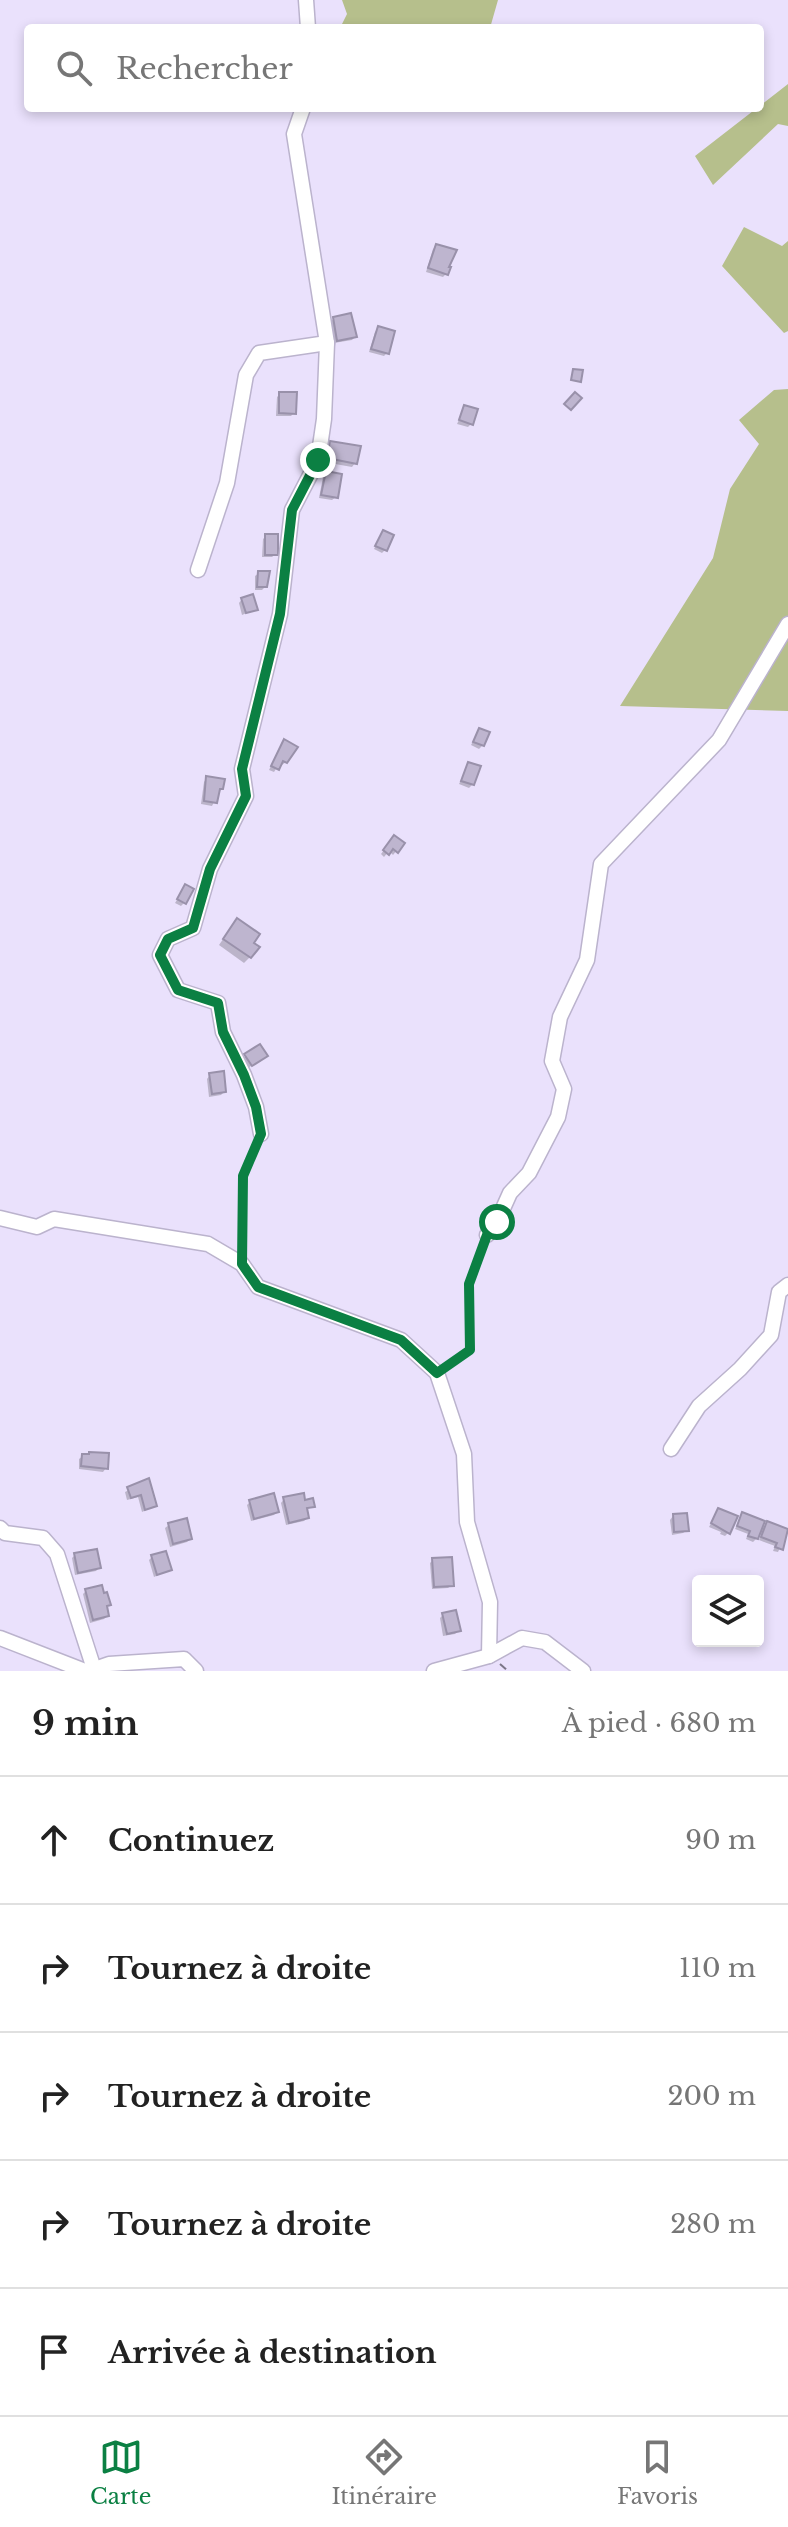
<!DOCTYPE html>
<html lang="fr">
<head>
<meta charset="utf-8">
<style>
	:root { --surface:#fff; --page:#f2f2f2; --text:#222; --muted:#767676; --line:#e0e0e0; --accent:#0b8043 }
	body { margin:0; font-family:"Libre Baskerville",serif; background:var(--page); color:var(--text) }
	.controls { position:absolute; right:24px; bottom:24px; display:grid; overflow:hidden; border-radius:8px; box-shadow:0 4px 12px #0003 }
	.controls button { width:72px; height:72px; display:grid; place-items:center; padding:0; border:0; border-bottom:2px solid var(--line); background:var(--surface); color:var(--text); font:40px sans-serif }
	.stop { position:absolute; width:24px; height:24px; margin:-18px; border:6px solid #0b8043; border-radius:50%; background:#fff }
	.stop.end { background:#0b8043; border-color:#fff; box-shadow:0 2px 8px #0008 }
	.list { margin:0; padding:0; list-style:none }
	h2 { display:flex; justify-content:space-between; align-items:center; height:104px; margin:0; padding:0 32px; font-size:34px }
	h2 small { font-size:26px; font-weight:400; color:var(--muted) }
	.list li { display:grid; grid-template-columns:52px 1fr auto; gap:24px; align-items:center; box-sizing:border-box; height:128px; padding:0 32px; border-top:2px solid var(--line) }
	.list b { display:block; font-size:30px; white-space:nowrap }
	.list em { font-size:26px; font-style:normal; color:var(--muted) }
	.icon { flex:none; width:44px; height:44px; fill:none; stroke:currentColor; stroke-width:2; stroke-linecap:round; stroke-linejoin:round }
	.map { position:relative; flex:none; width:788px; height:1671px; overflow:hidden }
	.search { position:absolute; background:var(--surface); box-shadow:0 4px 12px #0003; left:24px; right:24px; top:24px; height:88px; display:flex; align-items:center; gap:20px; box-sizing:border-box; padding:0 28px; border-radius:8px; color:var(--muted); font-size:30px }
	.sheet { height:744px; background:var(--surface) }
	nav { display:flex; justify-content:space-around; align-items:center; box-sizing:border-box; height:112px; border-top:2px solid var(--line); background:var(--surface); font-size:22px; color:var(--muted) }
	nav a { display:grid; justify-items:center; gap:4px }
	nav .on { color:var(--accent) }
	.map>svg:first-child { display:block }
</style>
</head>
<body>
<div class="map">
<svg width="788" height="1671" viewBox="0 0 788 1671">
	<rect width="100%" height="100%" fill="#eae1fc"/>
	<!-- green -->
	<g fill="#b6bf8c">
		<path d="M342 0H498L490 28H340L347 14Z"/>
		<path d="M788 84V126L778 124 713 185 695 156Z"/>
		<path d="M744 227 782 246 788 241V331L784 333 722 266Z"/>
		<path d="M788 389V711L620 706 713 558 730 489 759 444 739 420 774 390Z"/>
	</g>
	<!-- shadow -->
	<g fill="#0003">
		<path d="M437 246 446 274 443 277 426 272 433 249Z"/>
		<path d="M334 318 355 337 352 340 334 343 331 322Z"/>
		<path d="M378 329 387 353 384 356 369 352 375 332Z"/>
		<path d="M280 394 294 413 291 416H276L277 397Z"/>
		<path d="M465 407 471 424 468 427 457 424Z"/>
		<path d="M331 443 355 463 352 467 324 462 327 446Z"/>
		<path d="M326 473 336 497 332 500 319 498 323 477Z"/>
		<path d="M383 532 385 550 382 553 374 549Z"/>
		<path d="M266 536 276 554 272 557H262L263 539Z"/>
		<path d="M259 573 266 586 262 590H255V576Z"/>
		<path d="M242 599 256 609 242 615 239 603Z"/>
		<path d="M479 730 483 745 479 749 471 745Z"/>
		<path d="M281 745 286 762 282 765 279 764 274 772 269 770Z"/>
		<path d="M469 764 473 784 469 788 459 784Z"/>
		<path d="M207 778 221 789 212 806 201 804 204 782Z"/>
		<path d="M391 841 403 843 393 855 389 851 384 857 381 854Z"/>
		<path d="M185 887 184 903 181 906 175 903Z"/>
		<path d="M232 926 251 943 250 957 244 963 219 945Z"/>
		<path d="M245 1056 262 1059 248 1068 242 1059Z"/>
		<path d="M210 1075 224 1092 221 1095 209 1097 207 1079Z"/>
		<path d="M83 1456 106 1468 103 1472 79 1469V1459Z"/>
		<path d="M148 1481 155 1506 142 1512 138 1497 127 1500 125 1492Z"/>
		<path d="M284 1499 313 1506 306 1510 307 1518 304 1521 286 1525 281 1503Z"/>
		<path d="M250 1502 277 1511 274 1515 251 1521 247 1505Z"/>
		<path d="M718 1510 728 1533 725 1536 720 1534 721 1532 709 1527Z"/>
		<path d="M743 1514 758 1532 767 1524 788 1531 778 1552 773 1551 775 1546 759 1540 762 1533 753 1542 746 1539 748 1534 735 1529Z"/>
		<path d="M673 1516 687 1530 683 1533 672 1535 670 1520Z"/>
		<path d="M169 1525 190 1539 187 1542 170 1547 165 1528Z"/>
		<path d="M75 1555 99 1568 96 1571 75 1575 72 1558Z"/>
		<path d="M152 1557 169 1570 154 1577 149 1560Z"/>
		<path d="M433 1560 452 1585 448 1588 432 1589 430 1563Z"/>
		<path d="M86 1591 105 1608 107 1616 104 1619 90 1623 83 1594Z"/>
		<path d="M443 1615 459 1630 455 1634 443 1636 440 1618Z"/>
	</g>
	<!-- building -->
	<g fill="#beb5cf" stroke="#9991aa" stroke-width="2">
		<path d="M436 244 457 250 449 267H451L448 275 428 268Z"/>
		<path d="M351 313 357 337 337 341 333 317Z"/>
		<path d="M378 326 395 331 389 354 371 349Z"/>
		<path d="M573 369 583 370 581 382 571 380Z"/>
		<path d="M279 392H297L296 414 279 413Z"/>
		<path d="M575 392 582 398 571 410 564 404Z"/>
		<path d="M464 405 478 409 473 425 459 420Z"/>
		<path d="M330 441 361 446 357 464 327 458Z"/>
		<path d="M326 471 342 474 338 498 321 495Z"/>
		<path d="M383 530 394 535 387 551 375 546Z"/>
		<rect x="265" y="534" width="13" height="21"/>
		<path d="M258 571H270L267 587H257Z"/>
		<path d="M253 594 258 610 246 613 241 598Z"/>
		<path d="M479 728 490 732 484 746 473 742Z"/>
		<path d="M284 739 298 747 287 763 283 761 279 770 271 766Z"/>
		<path d="M468 762 481 766 474 785 461 781Z"/>
		<path d="M206 776 225 779 223 789H220L217 803 204 801Z"/>
		<path d="M394 835 405 843 398 853 393 849 389 855 383 850Z"/>
		<path d="M185 884 194 889 186 904 177 899Z"/>
		<path d="M237 918 260 934 254 943 260 947 251 958 223 939Z"/>
		<path d="M260 1044 268 1056 252 1066 244 1054Z"/>
		<path d="M224 1071 226 1092 212 1094 209 1073Z"/>
		<path d="M89 1452 109 1453 108 1469 81 1466 82 1454H89Z"/>
		<path d="M149 1478 157 1506 145 1510 141 1495 131 1498 127 1487Z"/>
		<path d="M274 1493 279 1512 254 1519 249 1500Z"/>
		<path d="M304 1493 305 1500 313 1498 315 1507 307 1508 309 1518 289 1523 283 1497Z"/>
		<path d="M718 1508 738 1516 730 1534 711 1523Z"/>
		<path d="M742 1512 765 1521 758 1539 748 1536 750 1531 737 1526Z"/>
		<path d="M687 1513 689 1531 674 1532 673 1514Z"/>
		<path d="M187 1518 192 1539 173 1544 168 1523Z"/>
		<path d="M767 1521 788 1529 783 1550 775 1547 777 1543 761 1537Z"/>
		<path d="M97 1549 101 1568 78 1573 74 1553Z"/>
		<path d="M166 1551 172 1570 157 1575 151 1555Z"/>
		<path d="M452 1557 454 1586 434 1587 432 1558Z"/>
		<path d="M102 1585 104 1593 107 1592 111 1605 107 1606 109 1616 93 1620 85 1589Z"/>
		<path d="M456 1610 461 1631 447 1634 442 1613Z"/>
	</g>
	<g fill="none" stroke-linecap="round" stroke-linejoin="round">
		<!-- minor casing -->
		<g stroke="#bbb3cd" stroke-width="17">
			<g id="minor">
				<path d="M306 0 308 28"/>
				<path d="M198 570 227 483 246 375 259 353 327 343"/>
				<path d="M261 1134 256 1107 244 1075 223 1032 218 1003 178 990 160 955 168 939 193 928 210 869 246 796 242 769 280 614 292 510 318 460 324 419 327 343 294 134 303 108"/>
				<path d="M0 1218 37 1227 54 1219 208 1244 242 1264 258 1287 401 1340 437 1373 464 1454 467 1522 490 1602 489 1656"/>
				<path d="M487 1235 497 1222 510 1193 529 1173 558 1117 564 1089 552 1061 560 1017 587 960 601 864 719 740 788 624"/>
				<path d="M671 1449 699 1406 740 1369 771 1335 779 1292 788 1285"/>
				<path d="M0 1528 5 1533 43 1538 57 1554 94 1669"/>
				<path d="M0 1638 85 1671"/>
				<path d="M89 1671 109 1664 184 1659 196 1671"/>
				<path d="M434 1671 489 1656 522 1638 545 1642 583 1671"/>
			</g>
		</g>
		<!-- path -->
		<g stroke="#7b7587" stroke-width="2" stroke-dasharray="8 4" stroke-linecap="butt">
			<path d="M242 1249 243 1176 256 1146"/>
			<path d="M447 1366 470 1350 469 1284 482 1247"/>
			<path d="M500 1664 508 1671"/>
		</g>
		<!-- minor -->
		<use href="#minor" stroke="#fff" stroke-width="14"/>
	</g>
	<g fill="none" stroke-linecap="round" stroke-linejoin="round">
		<!-- route -->
		<path stroke="#0b8043" stroke-width="10" d="M318 460 292 510 280 614 242 769 246 796 210 869 193 928 168 939 160 955 178 990 218 1003 223 1032 244 1075 256 1107 261 1134 243 1176 242 1264 258 1287 401 1340 437 1373 470 1350 469 1284 487 1235 497 1222"/>
	</g>
</svg>
<div class="controls">
<button><svg class="icon" aria-label="layers" viewBox="0 0 24 24"><path d="M12 4l9 5-9 5-9-5zM3 14l9 5 9-5"/></svg></button>
</div>
<div class="stop" style="left:497px;top:1222px"></div>
<div class="stop end" style="left:318px;top:460px"></div>
<div class="search"><svg class="icon" aria-label="search" viewBox="0 0 24 24"><circle cx="10" cy="10" r="6"/><path d="M15 15l6 6"/></svg>Rechercher</div>
</div>
<section class="sheet">
<h2>9 min<small>À pied · 680 m</small></h2>
<ul class="list">
<li><svg class="icon" aria-label="ahead" viewBox="0 0 24 24"><path d="M12 20V5M6 11l6-6 6 6"/></svg><div><b>Continuez</b></div><em>90 m</em></li>
<li><svg class="icon" aria-label="right" viewBox="0 0 24 24"><path d="M7 20v-9h11M14 6l5 5-5 5"/></svg><div><b>Tournez à droite</b></div><em>110 m</em></li>
<li><svg class="icon" aria-label="right" viewBox="0 0 24 24"><path d="M7 20v-9h11M14 6l5 5-5 5"/></svg><div><b>Tournez à droite</b></div><em>200 m</em></li>
<li><svg class="icon" aria-label="right" viewBox="0 0 24 24"><path d="M7 20v-9h11M14 6l5 5-5 5"/></svg><div><b>Tournez à droite</b></div><em>280 m</em></li>
<li><svg class="icon" aria-label="arrive" viewBox="0 0 24 24"><path d="M6 21V4h12l-3 4 3 4H6"/></svg><div><b>Arrivée à destination</b></div></li>
</ul>
</section>
<nav>
<a class="on"><svg class="icon" aria-label="map" viewBox="0 0 24 24"><path d="M3 6l6-2 6 2 6-2v14l-6 2-6-2-6 2zM9 4v14M15 6v14"/></svg>Carte</a>
<a><svg class="icon" aria-label="directions" viewBox="0 0 24 24"><path d="M12 3l9 9-9 9-9-9zM9 14v-3h6M13 9l2 2-2 2"/></svg>Itinéraire</a>
<a><svg class="icon" aria-label="saved" viewBox="0 0 24 24"><path d="M7 4h10v16l-5-4-5 4z"/></svg>Favoris</a>
</nav>
</body>
</html>
